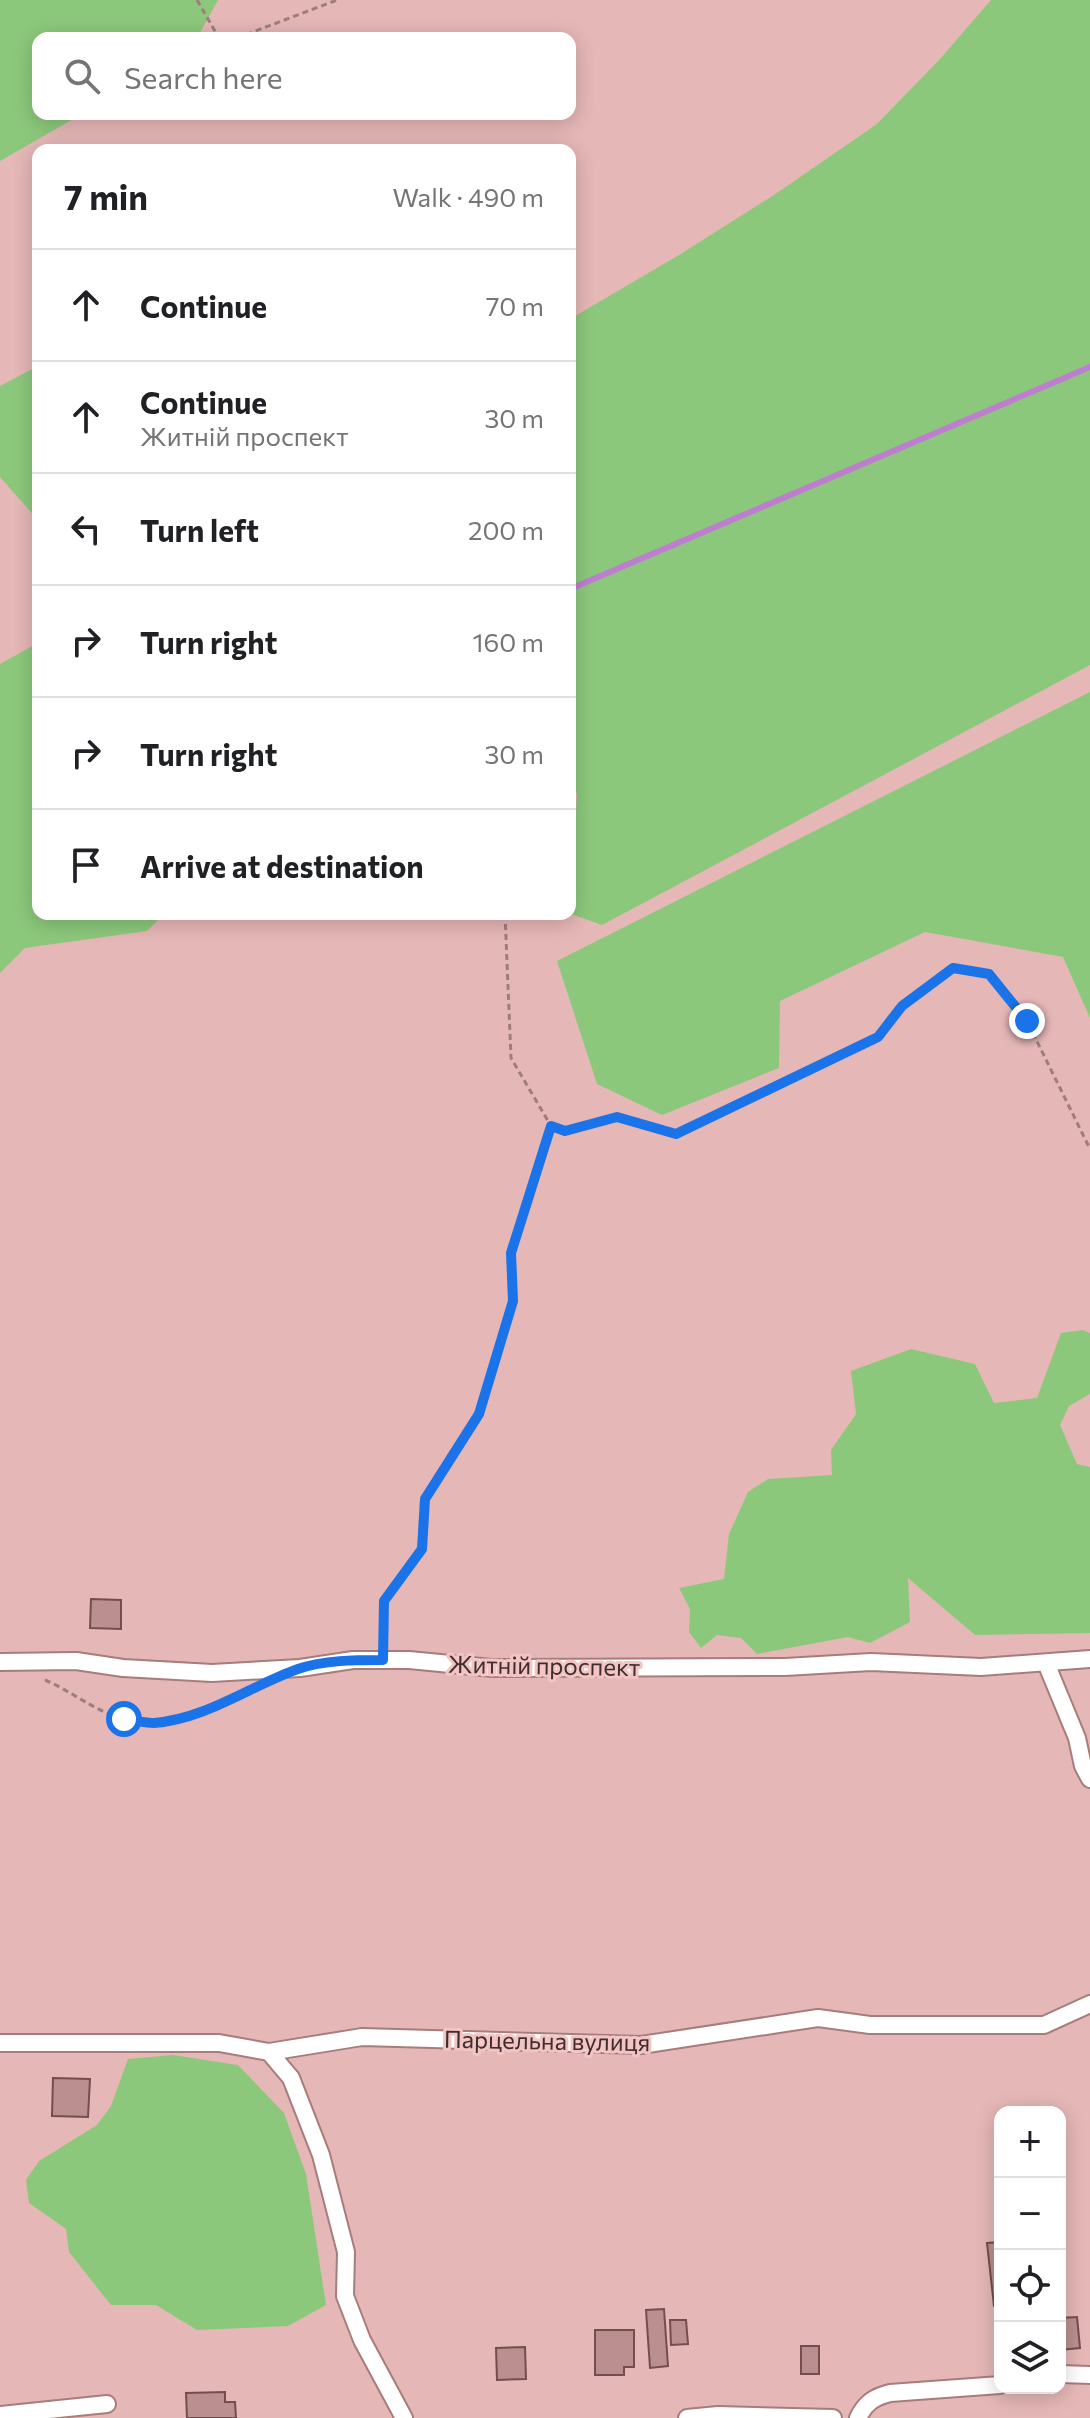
<!DOCTYPE html>
<html lang="en">
<head>
<meta charset="utf-8">
<style>
	:root { --surface:#fff; --page:#f2f2f2; --text:#202124; --muted:#757577; --line:#e0e0e0 }
	body { margin:0; font-family:Commissioner,sans-serif; background:var(--page); color:var(--text) }
	.controls { position:absolute; right:24px; bottom:24px; display:grid; overflow:hidden; border-radius:16px; box-shadow:0 4px 20px #0003 }
	.controls button { width:72px; height:72px; display:grid; place-items:center; padding:0; border:0; border-bottom:2px solid var(--line); background:var(--surface); color:var(--text); font:40px sans-serif }
	.stop { position:absolute; width:24px; height:24px; margin:-18px; border:6px solid #1a73e8; border-radius:50%; background:#fff }
	.stop.end { background:#1a73e8; border-color:#fff; box-shadow:0 2px 8px #0008 }
	.list { margin:0; padding:0; list-style:none }
	h2 { display:flex; justify-content:space-between; align-items:center; height:104px; margin:0; padding:0 32px; font-size:34px }
	h2 small { font-size:26px; font-weight:400; color:var(--muted) }
	.list li { display:grid; grid-template-columns:52px 1fr auto; gap:24px; align-items:center; box-sizing:border-box; height:112px; padding:0 32px; border-top:2px solid var(--line) }
	.list b { display:block; font-size:30px; white-space:nowrap }
	.list p { margin:0; font-size:26px; white-space:nowrap; color:var(--muted) }
	.list em { font-size:26px; font-style:normal; color:var(--muted) }
	.icon { flex:none; width:44px; height:44px; fill:none; stroke:currentColor; stroke-width:2; stroke-linecap:round; stroke-linejoin:round }
	.map { position:relative; flex:none; width:1090px; height:2418px; overflow:hidden }
	.search { position:absolute; background:var(--surface); box-shadow:0 4px 20px #0003; left:32px; top:32px; width:544px; height:88px; display:flex; align-items:center; gap:20px; box-sizing:border-box; padding:0 28px; border-radius:16px; color:var(--muted); font-size:30px }
	.panel { position:absolute; background:var(--surface); box-shadow:0 4px 20px #0003; left:32px; top:144px; width:544px; height:776px; border-radius:16px }
	.map>svg:first-child { display:block }
</style>
</head>
<body>
<div class="map">
<svg width="1090" height="2418" viewBox="0 0 1090 2418">
	<rect width="100%" height="100%" fill="#e6b7b7"/>
	<!-- green -->
	<g fill="#8cc87c">
		<path d="M0 0H218L197 38H38V114H82L0 161Z"/>
		<path d="M991 0H1090V665L602 925 571 914 577 793 570 792V319L679 255 774 195 877 124 940 59Z"/>
		<path d="M38 366V520L0 477V386Z"/>
		<path d="M38 643V914H164L147 931 25 948 0 973V664Z"/>
		<path d="M1090 692V1018L1063 957 925 932 780 1001 779 1068 662 1115 597 1084 557 961Z"/>
		<path d="M1083 1330 1090 1333V1394L1069 1406 1060 1425 1077 1464 1090 1467V1633L975 1635 908 1578 910 1622 870 1643 848 1637 757 1654 741 1638 717 1635 701 1648 689 1632 690 1609 679 1588 724 1579 729 1534 748 1492 768 1479 832 1475 831 1450 856 1414 851 1371 911 1349 975 1364 994 1403 1037 1398 1061 1333Z"/>
		<path d="M173 2055 238 2065 284 2113 306 2174 326 2305 288 2326 197 2330 156 2305H111L69 2252 66 2229 29 2203 26 2180 39 2161 97 2125 111 2106 128 2059Z"/>
	</g>
	<g fill="none" stroke-linecap="round" stroke-linejoin="round">
		<!-- stream -->
		<path stroke="#be7ecf" stroke-width="6" d="M570 589 1090 367"/>
	</g>
	<!-- building -->
	<g fill="#bb8f8f" stroke="#754d4e" stroke-width="2">
		<path d="M91 1599 121 1600V1629L90 1628Z"/>
		<path d="M53 2078 90 2079 88 2117 52 2116Z"/>
		<path d="M1000 2242V2306H994L987 2243Z"/>
		<path d="M664 2309 668 2366 650 2368 646 2310Z"/>
		<path d="M1077 2317 1080 2348 1060 2350V2318Z"/>
		<path d="M670 2320H686L688 2344 671 2345Z"/>
		<path d="M595 2330H634V2367H624V2375H595Z"/>
		<rect x="801" y="2346" width="18" height="28"/>
		<path d="M525 2347 526 2379 497 2380 496 2348Z"/>
		<path d="M225 2392V2402H235L236 2418H187L186 2393Z"/>
	</g>
	<g fill="none" stroke-linecap="round" stroke-linejoin="round">
		<!-- minor casing -->
		<g stroke="#a77c7b" stroke-width="20">
			<g id="minor">
				<path d="M0 1662 76 1661 123 1668 212 1673 300 1668 353 1660H409L492 1668 785 1667 871 1662 981 1667 1090 1659"/>
				<path d="M1046 1663 1077 1738 1083 1766 1090 1779"/>
				<path d="M0 2043H219L269 2052 362 2037 641 2045 818 2018 870 2025H1044L1090 2004"/>
				<path d="M269 2052 291 2078 321 2155 346 2252 345 2296 362 2340 404 2418"/>
				<path d="M1060 2374 1090 2375"/>
				<path d="M0 2415 107 2404"/>
				<path d="M687 2418 718 2415 833 2418"/>
				<path d="M858 2418C865 2403 874 2397 890 2393L1000 2385"/>
			</g>
		</g>
		<!-- path -->
		<g stroke="#a07d7d" stroke-width="3" stroke-dasharray="6 4" stroke-linecap="butt">
			<path d="M197 0 219 38"/>
			<path d="M237 38 337 0"/>
			<path d="M505 914 511 1058 551 1126 565 1131 617 1117 676 1134 878 1037 902 1006 953 968 989 974 1027 1021 1090 1149"/>
			<path d="M383 1643 384 1601 422 1549 425 1499 479 1414 513 1301 511 1253 551 1126"/>
			<path d="M45 1680C71 1691 95 1711 123 1719 168 1732 213 1706 253 1689"/>
		</g>
		<!-- minor -->
		<use href="#minor" stroke="#fff" stroke-width="16"/>
	</g>
	<g fill="none" stroke-linecap="round" stroke-linejoin="round">
		<!-- route -->
		<path stroke="#1a73e8" stroke-width="10" d="M124 1719C134 1720 145 1723 154 1723 206 1719 250 1686 298 1669 324 1660 355 1660 383 1660L384 1601 422 1549 425 1499 479 1414 513 1301 511 1253 551 1126 565 1131 617 1117 676 1134 878 1037 902 1006 953 968 989 974 1027 1021"/>
	</g>
	<g text-anchor="middle" dominant-baseline="central" stroke-width="6" stroke-linejoin="round" paint-order="stroke">
		<!-- street labels -->
		<g font-size="24" fill="#402d2d" stroke="#f3c4c4">
			<text transform="translate(544 1665) rotate(1)">Житній проспект</text>
			<text transform="translate(547 2040) rotate(1)">Парцельна вулиця</text>
		</g>
	</g>
</svg>
<div class="controls">
<button>+</button>
<button>−</button>
<button><svg class="icon" aria-label="locate" viewBox="0 0 24 24"><circle cx="12" cy="12" r="6"/><path d="M12 2v4M12 18v4M2 12h4M18 12h4"/></svg></button>
<button><svg class="icon" aria-label="layers" viewBox="0 0 24 24"><path d="M12 4l9 5-9 5-9-5zM3 14l9 5 9-5"/></svg></button>
</div>
<div class="stop" style="left:124px;top:1719px"></div>
<div class="stop end" style="left:1027px;top:1021px"></div>
<div class="search"><svg class="icon" aria-label="search" viewBox="0 0 24 24"><circle cx="10" cy="10" r="6"/><path d="M15 15l6 6"/></svg>Search here</div>
<section class="panel">
<h2>7 min<small>Walk · 490 m</small></h2>
<ul class="list">
<li><svg class="icon" aria-label="ahead" viewBox="0 0 24 24"><path d="M12 20V5M6 11l6-6 6 6"/></svg><div><b>Continue</b></div><em>70 m</em></li>
<li><svg class="icon" aria-label="ahead" viewBox="0 0 24 24"><path d="M12 20V5M6 11l6-6 6 6"/></svg><div><b>Continue</b><p>Житній проспект</p></div><em>30 m</em></li>
<li><svg class="icon" aria-label="left" viewBox="0 0 24 24"><path d="M17 20v-9H6M10 6l-5 5 5 5"/></svg><div><b>Turn left</b></div><em>200 m</em></li>
<li><svg class="icon" aria-label="right" viewBox="0 0 24 24"><path d="M7 20v-9h11M14 6l5 5-5 5"/></svg><div><b>Turn right</b></div><em>160 m</em></li>
<li><svg class="icon" aria-label="right" viewBox="0 0 24 24"><path d="M7 20v-9h11M14 6l5 5-5 5"/></svg><div><b>Turn right</b></div><em>30 m</em></li>
<li><svg class="icon" aria-label="arrive" viewBox="0 0 24 24"><path d="M6 21V4h12l-3 4 3 4H6"/></svg><div><b>Arrive at destination</b></div></li>
</ul>
</section>
</div>
</body>
</html>
